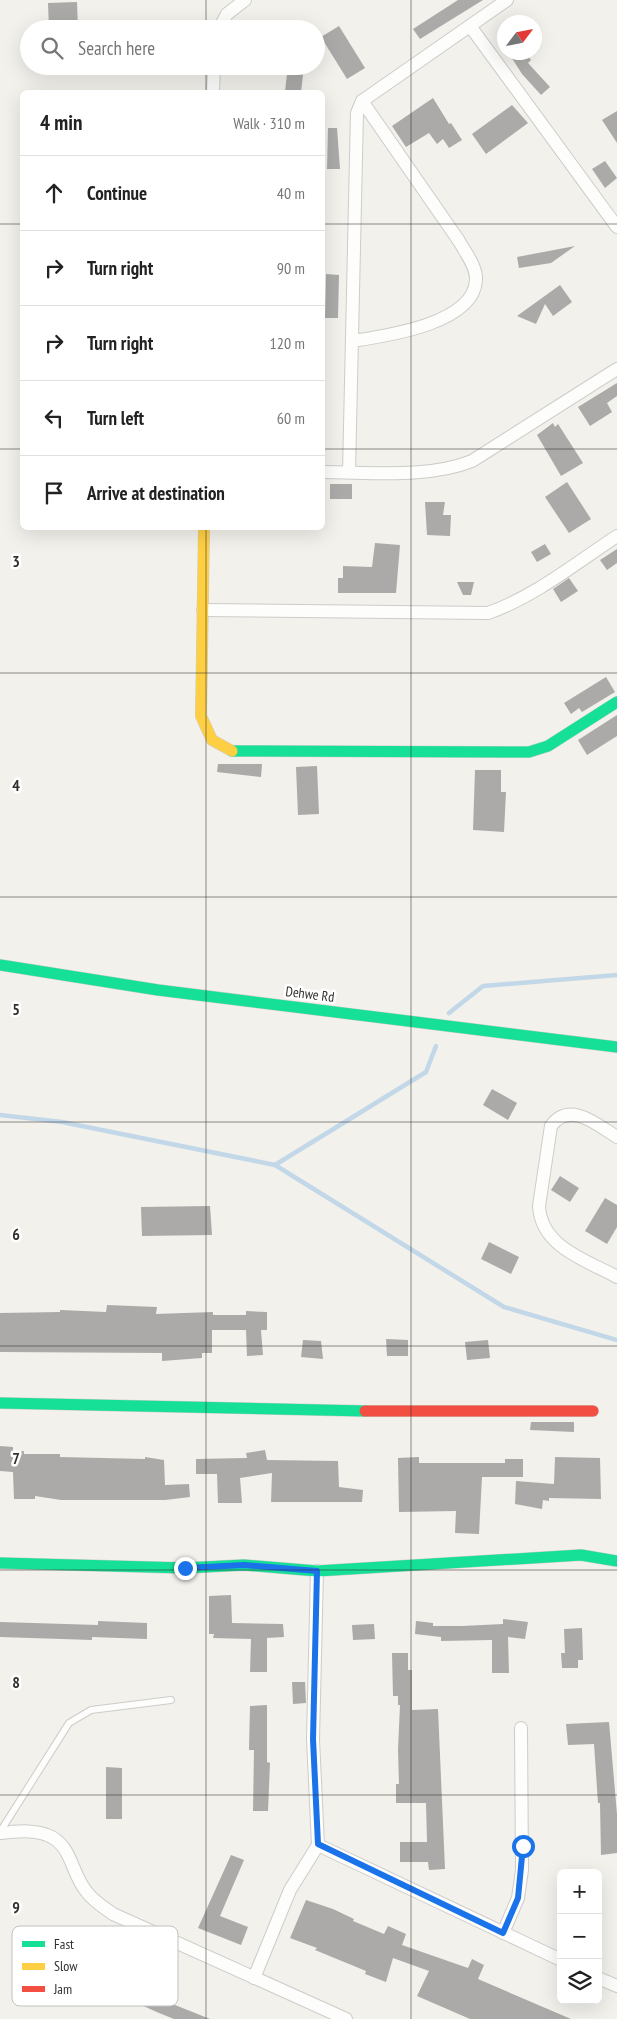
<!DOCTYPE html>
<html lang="en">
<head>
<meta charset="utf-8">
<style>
	:root { --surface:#fff; --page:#f6f6f6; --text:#222; --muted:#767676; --line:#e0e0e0 }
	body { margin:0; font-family:"PT Sans Narrow",sans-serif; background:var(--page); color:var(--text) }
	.controls { position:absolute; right:15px; bottom:15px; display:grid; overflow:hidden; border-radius:8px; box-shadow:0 5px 20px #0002 }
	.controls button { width:45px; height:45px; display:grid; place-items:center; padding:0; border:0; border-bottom:1px solid var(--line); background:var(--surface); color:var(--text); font:25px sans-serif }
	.compass { position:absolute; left:497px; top:15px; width:45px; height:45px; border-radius:50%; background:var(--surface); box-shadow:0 5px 20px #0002; rotate:58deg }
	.stop { position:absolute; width:15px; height:15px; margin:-11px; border:4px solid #1a73e8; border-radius:50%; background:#fff }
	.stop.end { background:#1a73e8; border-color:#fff; box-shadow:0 1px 5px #0008 }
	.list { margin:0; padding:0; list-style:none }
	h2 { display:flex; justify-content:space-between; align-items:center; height:65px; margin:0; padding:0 20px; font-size:21px }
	h2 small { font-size:16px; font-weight:400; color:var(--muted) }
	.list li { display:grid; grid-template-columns:32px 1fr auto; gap:15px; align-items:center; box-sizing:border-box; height:75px; padding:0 20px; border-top:1px solid var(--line) }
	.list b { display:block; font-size:19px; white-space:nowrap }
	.list em { font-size:16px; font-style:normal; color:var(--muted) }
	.icon { flex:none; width:28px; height:28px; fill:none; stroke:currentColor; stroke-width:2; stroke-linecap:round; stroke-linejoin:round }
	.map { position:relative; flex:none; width:617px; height:2019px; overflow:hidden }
	.search { position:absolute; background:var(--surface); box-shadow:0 5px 20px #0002; left:20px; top:20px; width:305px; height:55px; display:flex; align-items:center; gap:12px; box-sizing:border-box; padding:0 18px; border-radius:28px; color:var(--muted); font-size:19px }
	.panel { position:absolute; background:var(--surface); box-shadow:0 5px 20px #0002; left:20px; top:90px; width:305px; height:440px; border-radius:8px }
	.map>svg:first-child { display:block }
</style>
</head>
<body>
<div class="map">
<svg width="617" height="2019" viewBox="0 0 617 2019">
	<rect width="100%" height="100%" fill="#f2f1ec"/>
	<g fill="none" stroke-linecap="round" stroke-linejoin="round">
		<!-- stream -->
		<g stroke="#c2d7e7" stroke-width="4.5">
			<path d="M449 1013 483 986 617 975"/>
			<path d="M0 1115 62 1122 275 1165 504 1307 617 1340"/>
			<path d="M275 1165 426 1072 436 1046"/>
		</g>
	</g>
	<!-- building -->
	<g fill="#abaaa8">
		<path d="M458 0H483L420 39 413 29Z"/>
		<path d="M77 2 78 29H49L48 3Z"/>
		<path d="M339 26 365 68 347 79 321 37Z"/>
		<path d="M508 52H525L531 60 528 63 550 87 541 95 522 74Z"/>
		<path d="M288 66H304L301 92 285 91Z"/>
		<path d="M433 98 449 124 451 123 462 140 449 148 443 139 437 144 429 133 406 147 392 126Z"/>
		<path d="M512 105 528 123 486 154 472 134Z"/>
		<path d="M617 111V143L602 120Z"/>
		<path d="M328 128H337L340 169H327Z"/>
		<path d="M605 161 617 178 605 188 592 169Z"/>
		<path d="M575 246 551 263 519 268 517 257Z"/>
		<path d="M326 274 339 275 338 318H325Z"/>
		<path d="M560 285 572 302 553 316 545 304 536 324 517 316Z"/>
		<path d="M617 383V396L607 403 612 412 590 426 578 407Z"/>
		<path d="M553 423 555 427 558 424 583 463 561 476 537 435Z"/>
		<path d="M567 482 591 519 569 533 545 497Z"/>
		<rect x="330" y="484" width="22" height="15"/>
		<path d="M425 502H445L443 515H451L450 536 427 535Z"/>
		<path d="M375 543 400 545 396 593H338V578H343V566L372 567Z"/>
		<path d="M545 544 551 554 537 562 531 552Z"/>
		<path d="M617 549V563L607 570 600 560Z"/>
		<path d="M569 578 578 591 561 602 553 589Z"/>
		<path d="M457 582H474L471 595H463Z"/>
		<path d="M606 677 615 692 582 712 579 708 571 714 564 703Z"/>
		<path d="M617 715V736L587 755 578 740Z"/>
		<path d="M218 764H262L261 777 217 772Z"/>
		<path d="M317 766 319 814 298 815 296 767Z"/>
		<path d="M475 770H501V792H506L504 832 473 830Z"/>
		<path d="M492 1089 517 1103 508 1120 483 1105Z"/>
		<path d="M560 1176 579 1188 570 1202 551 1190Z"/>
		<path d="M605 1198 617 1205V1227L607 1244 585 1231Z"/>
		<path d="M210 1206 212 1235 142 1236 141 1207Z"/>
		<path d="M489 1242 519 1257 511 1274 481 1259Z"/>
		<path d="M107 1305 157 1307 156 1314 213 1312V1315H246V1311L267 1312V1330H261L263 1355 247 1356 246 1330H212V1353H202V1358L162 1361V1353L0 1352V1313L60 1312V1310L106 1312Z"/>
		<path d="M386 1339 408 1340V1356H387Z"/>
		<path d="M303 1340 321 1341 323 1359 301 1357Z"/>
		<path d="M488 1340 490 1358 467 1360 465 1342Z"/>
		<path d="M531 1422H574V1432L530 1430Z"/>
		<path d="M0 1446 13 1447V1452L24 1451V1454H60V1457L145 1459V1457L164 1460 165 1485 189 1484 190 1497 165 1500H61L35 1496V1499H14L13 1472 0 1471Z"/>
		<path d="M265 1450 267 1460 338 1461 339 1487 363 1490 362 1502H271L272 1473 240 1478 242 1503H218L217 1474H196V1459L247 1458 246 1453Z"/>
		<path d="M419 1457V1463H505V1459H523V1477H482L479 1534 455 1533 456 1511 399 1512 398 1458Z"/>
		<path d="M555 1457 600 1458 601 1499 549 1498V1501L543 1500 542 1509 515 1504 516 1481 554 1484Z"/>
		<path d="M231 1595 232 1623 283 1624 284 1637 267 1638V1672H250L251 1639 213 1638 214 1634H209V1596Z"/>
		<path d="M503 1619 528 1622 525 1639 508 1637 509 1673H492V1640L441 1641V1637L415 1634 416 1621 433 1623V1626H462L503 1624Z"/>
		<path d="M98 1621 147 1623V1639L92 1637V1640L0 1637V1622L98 1625Z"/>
		<path d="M374 1624 375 1639 353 1640 352 1625Z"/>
		<path d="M582 1628 583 1660H578V1668H562L561 1653H565L564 1629Z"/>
		<path d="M392 1653H408V1670H412V1710L438 1709 445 1869 429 1870 428 1862H400V1842H427L426 1803H396V1784H399L398 1750 400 1705H398V1696H393Z"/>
		<path d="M292 1682H305L306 1703 293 1704Z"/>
		<path d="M267 1705V1762L270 1763 268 1811H253L254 1750H249L250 1706Z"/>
		<path d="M609 1722 617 1814V1853L601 1855 600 1803H598L594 1744 568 1745 566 1724Z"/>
		<path d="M106 1767 122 1768V1819H106Z"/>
		<path d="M231 1855 244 1860 220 1916 248 1927 241 1945 198 1928Z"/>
		<path d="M306 1900 333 1909 354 1919 353 1921 384 1934 388 1926 406 1934 402 1945 468 1968 472 1959 484 1965 478 1979 571 2019H470L417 1996 429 1971 393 1958 386 1982 365 1974 366 1971 315 1950 317 1948 290 1938Z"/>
		<path d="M38 1943 102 1973 135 1986 136 1984 157 1993 155 1997 210 2019H174L159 2013 83 1979 84 1977 33 1956Z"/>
	</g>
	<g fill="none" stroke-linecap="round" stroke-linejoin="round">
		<!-- lane casing -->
		<g stroke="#ceccc9" stroke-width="8">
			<path id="lane" d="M0 1832 69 1723 91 1710 171 1700"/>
		</g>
		<!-- street casing -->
		<g stroke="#ceccc9" stroke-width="14">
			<g id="street">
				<path d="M470 26 617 227"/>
				<path d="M219 29 227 14 245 0"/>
				<path d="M213 92 214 66"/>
				<path d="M352 341C385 336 474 324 476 280 477 267 465 252 459 241L362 101"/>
				<path d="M322 472C371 472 426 479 472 461L617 369"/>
				<path d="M349 472 357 113 362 101 507 0"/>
				<path d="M203 610 488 613C534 597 576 563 617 536"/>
				<path d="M617 1137C597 1125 570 1100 551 1126L539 1206C541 1247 586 1260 617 1277"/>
				<path d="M0 1833C15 1832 33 1829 47 1835 72 1844 71 1873 86 1891 93 1901 103 1907 113 1914L346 2019"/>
				<path d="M318 1845 561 1960"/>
				<path d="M503 1933 518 1898 522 1870 521 1728"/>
				<path d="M254 1978 290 1890 318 1845 313 1739 317 1571"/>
				<path d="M598 1978 617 1986"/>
			</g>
		</g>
		<!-- fast casing -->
		<g stroke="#ceccc9" stroke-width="12">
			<g id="fast">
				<path d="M232 751 529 752 548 746 617 702"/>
				<path d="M0 965 158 990 617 1047"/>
				<path d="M0 1403 365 1411"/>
				<path d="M0 1563 185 1568 244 1565 317 1571 581 1555 617 1561"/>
			</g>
		</g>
		<!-- slow casing -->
		<g stroke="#ceccc9" stroke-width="12">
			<path id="slow" d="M204 528 201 716 212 740 232 751"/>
		</g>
		<!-- jam casing -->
		<g stroke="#ceccc9" stroke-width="12">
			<path id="jam" d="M365 1411H593"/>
		</g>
		<!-- lane -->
		<use href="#lane" stroke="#fdfdfc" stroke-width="6"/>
		<!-- street -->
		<use href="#street" stroke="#fdfdfc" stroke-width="12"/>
		<!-- fast -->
		<use href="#fast" stroke="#16e098" stroke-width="11"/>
		<!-- slow -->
		<use href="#slow" stroke="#ffcf43" stroke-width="11"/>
		<!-- jam -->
		<use href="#jam" stroke="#f24e42" stroke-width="11"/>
	</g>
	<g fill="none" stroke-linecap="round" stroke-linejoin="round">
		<!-- route -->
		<path stroke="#1a73e8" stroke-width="6" d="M185 1568 244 1565 317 1571 313 1739 318 1844 503 1933 518 1898 523 1846"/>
	</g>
	<!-- grid -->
	<path fill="none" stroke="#33312d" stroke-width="1" stroke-opacity="0.55" d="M206 0V29M411 0V2019M206 66V92M0 224H22M322 224H617M0 449H22M322 449H617M206 528V2019M0 673H617M0 897H617M0 1122H617M0 1346H617M0 1570H617M0 1795H617"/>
	<g text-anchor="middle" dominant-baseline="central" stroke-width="5" stroke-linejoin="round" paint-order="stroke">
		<!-- street labels -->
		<g font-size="14" fill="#33312d" stroke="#fff">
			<text transform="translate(310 994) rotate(7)">Dehwe Rd</text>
		</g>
	</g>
	<!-- legend -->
	<rect x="12" y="1926" width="166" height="80" rx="8" fill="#fff" stroke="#c2c1c0" stroke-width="1"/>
	<rect x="22" y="1941" width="23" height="6" fill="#16e098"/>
	<rect x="22" y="1963" width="23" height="7" fill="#ffcf43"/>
	<rect x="22" y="1986" width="23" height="6" fill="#f24e42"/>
	<g font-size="14" fill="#33312d">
		<text x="54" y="1949">Fast</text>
		<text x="54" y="1971">Slow</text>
		<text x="54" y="1994">Jam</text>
	</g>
	<g font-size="16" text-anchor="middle" font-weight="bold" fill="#33312d" stroke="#fff" stroke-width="5" stroke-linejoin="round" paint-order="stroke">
		<text x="16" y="567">3</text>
		<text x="16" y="791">4</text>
		<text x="16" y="1015">5</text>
		<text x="16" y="1240">6</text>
		<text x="16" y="1464">7</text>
		<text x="16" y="1688">8</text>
		<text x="16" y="1913">9</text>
	</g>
</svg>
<div class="controls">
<button>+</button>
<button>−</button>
<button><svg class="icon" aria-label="layers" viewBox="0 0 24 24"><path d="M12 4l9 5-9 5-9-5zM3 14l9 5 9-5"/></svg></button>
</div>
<svg class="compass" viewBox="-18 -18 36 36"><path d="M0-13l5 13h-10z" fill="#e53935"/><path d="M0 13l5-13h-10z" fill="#767676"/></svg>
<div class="stop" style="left:523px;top:1846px"></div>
<div class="stop end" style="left:185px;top:1568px"></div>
<div class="search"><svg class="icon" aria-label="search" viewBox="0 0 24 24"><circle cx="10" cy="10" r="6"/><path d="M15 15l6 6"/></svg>Search here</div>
<section class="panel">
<h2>4 min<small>Walk · 310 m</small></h2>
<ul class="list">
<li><svg class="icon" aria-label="ahead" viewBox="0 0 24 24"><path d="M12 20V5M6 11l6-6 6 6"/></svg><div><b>Continue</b></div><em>40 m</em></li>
<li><svg class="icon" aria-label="right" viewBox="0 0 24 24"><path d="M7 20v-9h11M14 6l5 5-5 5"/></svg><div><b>Turn right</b></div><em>90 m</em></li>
<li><svg class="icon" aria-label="right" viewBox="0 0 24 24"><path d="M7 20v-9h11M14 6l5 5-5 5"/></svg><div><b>Turn right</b></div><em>120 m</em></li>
<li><svg class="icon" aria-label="left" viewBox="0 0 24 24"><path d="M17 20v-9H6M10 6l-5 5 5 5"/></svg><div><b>Turn left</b></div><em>60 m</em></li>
<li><svg class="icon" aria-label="arrive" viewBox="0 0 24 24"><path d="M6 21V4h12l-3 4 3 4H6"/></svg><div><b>Arrive at destination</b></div></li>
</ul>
</section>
</div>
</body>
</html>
